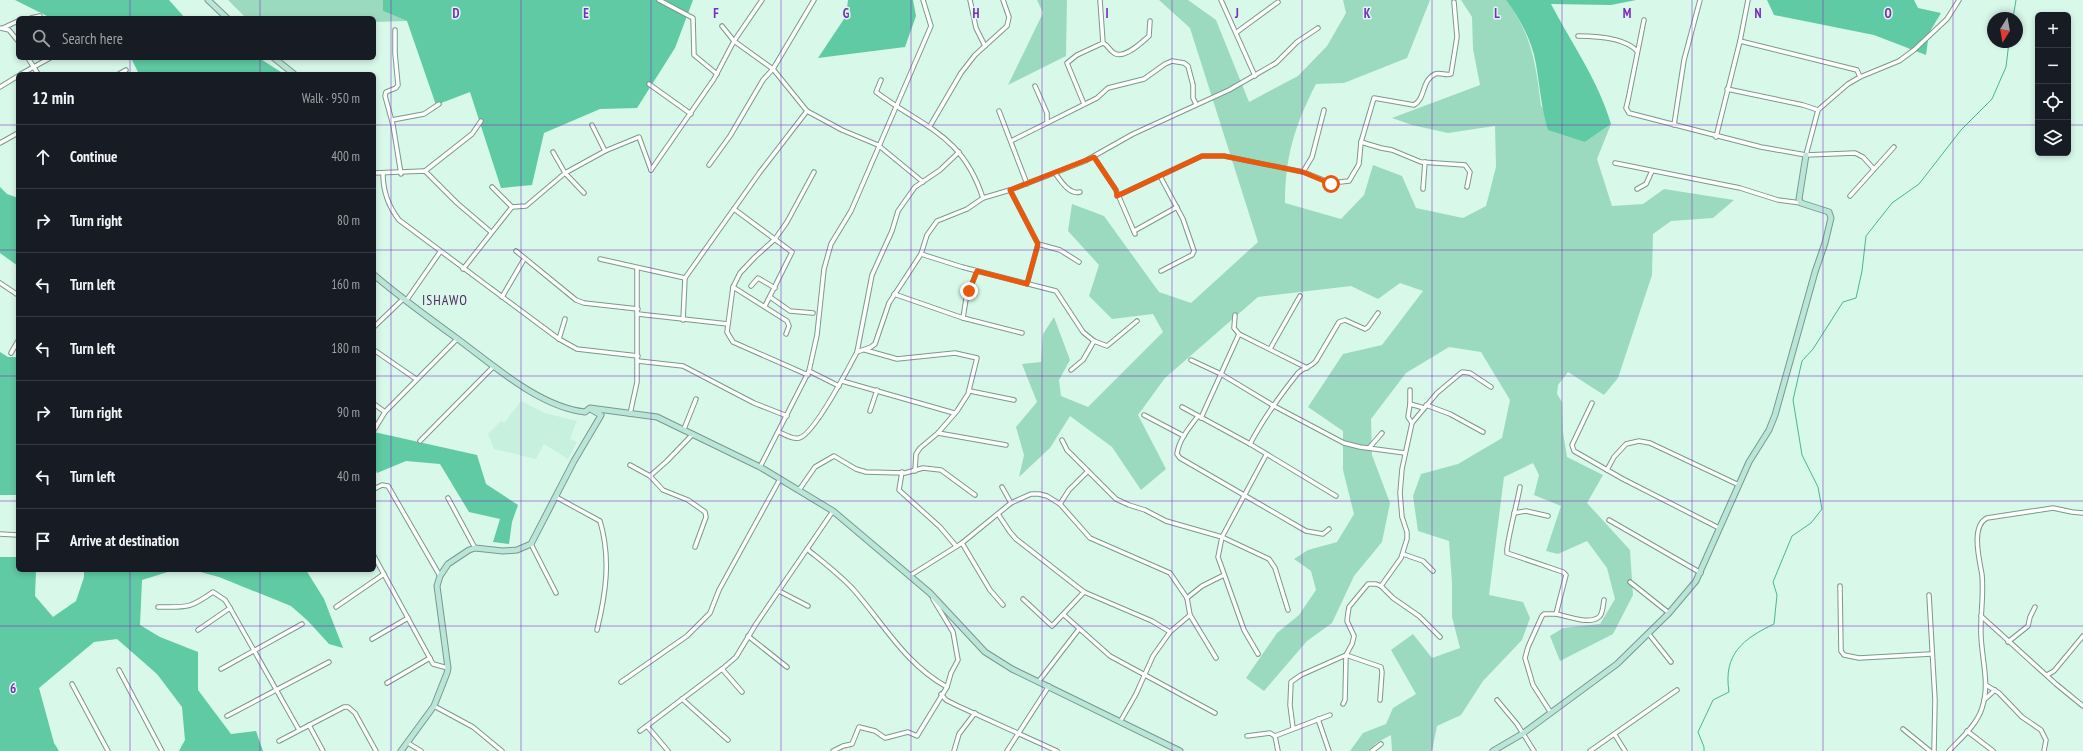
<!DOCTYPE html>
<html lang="en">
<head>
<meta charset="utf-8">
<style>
	:root { --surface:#171b24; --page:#242831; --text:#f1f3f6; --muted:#9ea1a6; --line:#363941 }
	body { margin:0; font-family:"PT Sans Narrow",sans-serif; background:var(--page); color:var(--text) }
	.controls { position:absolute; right:12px; top:12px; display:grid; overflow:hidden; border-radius:6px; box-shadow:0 2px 6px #0003 }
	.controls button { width:36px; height:36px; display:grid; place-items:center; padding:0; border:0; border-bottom:1px solid var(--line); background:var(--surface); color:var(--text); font:20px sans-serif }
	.compass { position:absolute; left:1987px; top:12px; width:36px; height:36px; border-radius:50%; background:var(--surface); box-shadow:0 2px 6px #0003; rotate:191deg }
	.stop { position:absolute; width:12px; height:12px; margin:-9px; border:3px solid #ea580c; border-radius:50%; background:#fff }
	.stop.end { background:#ea580c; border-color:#fff; box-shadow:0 1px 4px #0008 }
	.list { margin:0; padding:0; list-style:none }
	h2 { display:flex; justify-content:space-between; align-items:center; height:52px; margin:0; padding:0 16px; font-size:17px }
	h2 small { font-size:13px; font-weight:400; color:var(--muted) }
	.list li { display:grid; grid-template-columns:26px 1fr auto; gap:12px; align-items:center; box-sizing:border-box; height:64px; padding:0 16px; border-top:1px solid var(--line) }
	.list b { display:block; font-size:15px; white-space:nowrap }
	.list em { font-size:13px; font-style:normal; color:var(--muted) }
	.icon { flex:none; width:22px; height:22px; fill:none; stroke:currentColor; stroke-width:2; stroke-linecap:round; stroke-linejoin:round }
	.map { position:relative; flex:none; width:2083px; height:751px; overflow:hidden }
	.search { position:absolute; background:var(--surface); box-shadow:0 2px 6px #0003; left:16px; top:16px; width:360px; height:44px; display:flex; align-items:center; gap:10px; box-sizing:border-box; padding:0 14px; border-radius:6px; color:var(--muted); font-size:15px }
	.panel { position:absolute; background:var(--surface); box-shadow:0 2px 6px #0003; left:16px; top:72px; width:360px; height:500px; border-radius:6px }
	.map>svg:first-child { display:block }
</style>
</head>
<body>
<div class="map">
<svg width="2083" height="751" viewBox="0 0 2083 751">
	<rect width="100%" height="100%" fill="#d8f8ea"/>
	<!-- built -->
	<path fill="#c7f0de" d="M521 401 545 413 577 421 570 439 577 442 568 459 544 444 536 459 494 449 488 434 501 421 504 423Z"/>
	<!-- green -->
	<g fill="#9cdac0">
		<path d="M228 0H383V11L407 21 374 22V18H246Z"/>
		<path d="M1037 0H1067L1066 56 1008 85 1043 13Z"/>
		<path d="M1159 0H1188L1216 20 1249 102 1298 76 1327 46 1346 13 1343 0H1430L1407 58 1344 83 1316 84C1295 125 1285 156 1285 203L1341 219 1364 195 1373 165 1402 176 1416 208 1463 218 1486 206 1496 167 1495 126 1448 133 1412 125 1392 118 1480 85 1473 49 1472 17 1461 0H1506C1532 34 1536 65 1541 106L1585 142 1611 124 1597 159 1612 206 1643 204 1664 189 1734 200 1713 218 1671 221 1653 234 1652 275 1618 378 1604 395 1568 372 1558 385 1557 394 1562 402 1563 432 1567 457 1603 475 1587 503 1630 550 1633 595 1613 634 1560 661 1550 636 1563 628 1600 624 1615 599 1607 568 1587 541 1558 554 1546 551 1561 506 1534 495 1539 475 1533 463 1504 477 1489 595 1523 602 1530 618 1522 640 1483 681 1461 715 1437 726 1432 751H1392L1391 735 1378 742 1368 751H1350L1363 733 1386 724 1393 708 1416 694 1391 650 1413 634 1432 658 1460 648 1452 617V583L1449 541 1418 531 1413 496 1421 474 1458 464 1502 438 1510 400 1481 352 1449 347 1406 373 1371 419 1372 455 1390 503 1382 542 1354 576 1332 623 1307 641 1264 691 1246 678 1277 633 1299 615 1316 590 1311 571 1294 559 1308 550 1337 542 1354 514 1343 470V431L1308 407 1343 354 1382 345 1423 291 1400 283 1378 299 1351 286 1258 297 1165 378 1138 415 1166 469 1141 490 1112 447 1070 416 1050 448 1019 477 1024 455 1016 427 1037 402 1022 364 1041 362 1043 334 1054 317 1070 360 1059 380 1061 396 1088 407 1163 332 1153 314 1112 319 1089 296 1099 265 1068 231 1072 204 1104 216 1159 292 1191 303 1258 242 1190 28Z"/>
	</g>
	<!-- forest -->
	<g fill="#5fcaa3">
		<path d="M15 0H169L185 18H51Z"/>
		<path d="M383 0H693L675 48 637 108 600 109 544 133 532 185 501 188 470 92 436 105 407 21 383 11Z"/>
		<path d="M848 0H913L916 16 905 47 818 58 846 16Z"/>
		<path d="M1506 0H1636L1611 5 1551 4C1572 44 1598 80 1611 124L1585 142 1548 130C1541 106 1540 88 1536 64 1532 40 1520 19 1506 0Z"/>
		<path d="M1767 0H1914L1918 8 1941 13 1929 33 1926 55 1874 35 1774 15Z"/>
		<path d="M131 58H259L281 72 278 74H139Z"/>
		<path d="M0 187 7 194 18 198V266L0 253Z"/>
		<path d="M0 352 8 357H18V495H0Z"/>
		<path d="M374 432 477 455 486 484 518 505 512 522 509 544 493 542 500 519 469 512 440 464 406 461 377 473 374 467Z"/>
		<path d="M0 557H18V570H36L35 596 53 617 76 601 84 577V570H174L142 580 140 625 160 637 198 652V690L231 734 256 731 263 751H179L185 740 182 707 157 674 117 639 94 642 39 688 54 743 59 751H0Z"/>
		<path d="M193 570H306L324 599 343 648 329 644 308 621 291 606 219 577Z"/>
	</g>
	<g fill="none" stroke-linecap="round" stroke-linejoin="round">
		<!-- stream -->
		<g stroke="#4ab690" stroke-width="1">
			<path d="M2013 18 2016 0"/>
			<path d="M1704 751V747L1698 732 1713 700 1729 692C1723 654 1743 639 1774 624L1777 595 1773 582 1792 536 1811 523 1822 509 1818 487 1802 455 1793 400 1802 361 1813 349 1843 302 1856 298 1862 271 1866 236 1892 203 1919 184 1961 130 1992 99 2006 67 2009 42"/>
		</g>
		<!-- street casing -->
		<g stroke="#7b998c" stroke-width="5.5">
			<g id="street">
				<path d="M659 0 693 18 694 55 717 74"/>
				<path d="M970 0 976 28 985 46"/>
				<path d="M1221 0 1255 76"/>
				<path d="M31 18 40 16"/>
				<path d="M1644 20 1628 100 1626 108 1629 113 1761 147 1806 155 1855 153 1863 157 1873 168"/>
				<path d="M722 26 734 41 773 69 807 111 842 130 878 145 923 182"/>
				<path d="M0 28 9 30 18 41"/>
				<path d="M3 28 18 21"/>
				<path d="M395 30V53L398 85 396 88 386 92 385 96 393 125 401 174"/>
				<path d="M1237 32 1278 2"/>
				<path d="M1578 36C1595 36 1625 38 1637 51"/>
				<path d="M1740 41 1857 70 1860 77"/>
				<path d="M1103 43C1108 45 1109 50 1114 53 1124 60 1142 42 1149 36L1150 21"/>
				<path d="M28 58 38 74"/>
				<path d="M21 74 50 58"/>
				<path d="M119 74 126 70"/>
				<path d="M881 80 876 92C924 128 962 134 983 198"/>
				<path d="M649 84 691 114"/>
				<path d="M1035 86 1047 113V122"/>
				<path d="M0 87 18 76"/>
				<path d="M1727 89 1803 105 1818 110"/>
				<path d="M1084 104 1067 63 1077 55 1103 43 1100 0"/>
				<path d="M999 111 1027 184"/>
				<path d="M392 120 424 114 439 104"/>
				<path d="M592 125 605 151"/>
				<path d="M1674 125 1684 60 1700 0"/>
				<path d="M930 126 961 73 975 55 1007 26 1009 17 1003 0"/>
				<path d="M1716 137 1740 41 1748 0"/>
				<path d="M1011 141 1097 98 1108 88 1144 79 1165 64 1172 61 1184 63 1188 66 1193 85V98L1196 104"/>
				<path d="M1361 142 1381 148 1392 150 1421 162 1465 165 1470 172 1467 187"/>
				<path d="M0 143 18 133"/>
				<path d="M553 152 565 173 584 193"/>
				<path d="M1806 155 1818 110 1848 84 1860 77 1899 61 1914 50 1947 19 1959 0"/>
				<path d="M1094 157 1116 190 1135 234"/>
				<path d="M1615 163 1740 188 1778 200 1801 203"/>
				<path d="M709 165 730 136 763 80 773 69 814 0"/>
				<path d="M651 170 714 79 734 41 762 0"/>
				<path d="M425 171 472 134 481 121"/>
				<path d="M1303 172 1312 157 1324 110"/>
				<path d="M374 173 425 171 457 203 491 232"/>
				<path d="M1055 173C1061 181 1069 195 1080 192"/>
				<path d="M383 174C383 191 389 207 399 220L559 339 577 349 638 356"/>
				<path d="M1160 176 1183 219 1194 251 1192 255 1161 271"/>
				<path d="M492 187 512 207"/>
				<path d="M1423 189 1425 162"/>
				<path d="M1637 189 1646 184 1652 171"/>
				<path d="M1010 190 1038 244 1027 284"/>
				<path d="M1117 196 1202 156H1224L1303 172 1331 183 1349 181 1359 164 1361 142 1374 98 1414 105C1426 98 1421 81 1435 74 1440 72 1446 76 1451 74L1457 37 1454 2"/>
				<path d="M1850 196 1894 147"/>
				<path d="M734 209 792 252 765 306"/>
				<path d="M1134 231 1177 207"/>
				<path d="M1038 244 1060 250 1079 262"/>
				<path d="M516 251 576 300 584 303 638 309"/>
				<path d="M921 254 962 267 1056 291 1083 332 1094 341 1107 346 1137 321"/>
				<path d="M600 259 685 278"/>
				<path d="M463 269 512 207 526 206 565 173 605 151 639 137 651 170"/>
				<path d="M0 283 18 295"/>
				<path d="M751 286 758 278 775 288"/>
				<path d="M733 287 787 321 789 326 786 334"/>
				<path d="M894 294 963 318 1022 333"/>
				<path d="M502 297 523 261"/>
				<path d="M770 297 790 311 813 313"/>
				<path d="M406 301 440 252"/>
				<path d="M638 314 728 324"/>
				<path d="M1235 315 1234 328 1239 334"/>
				<path d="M963 318 966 299 977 271"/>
				<path d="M683 320 685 278 760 172 807 111"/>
				<path d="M374 327 403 299"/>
				<path d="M559 339 565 319"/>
				<path d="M1270 349 1300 296"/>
				<path d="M374 350 416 379"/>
				<path d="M865 350 897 359 955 353 977 358 968 394 957 411 938 433 920 448 916 454 915 471"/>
				<path d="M857 352 872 275 892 231 898 211 915 187 940 170 959 152"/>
				<path d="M11 353 18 341"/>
				<path d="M1191 360 1221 374 1274 406 1344 443 1360 447 1405 453"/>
				<path d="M638 361 683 366 754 403 787 416"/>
				<path d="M1071 370 1083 360 1094 341"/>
				<path d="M809 371 839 386"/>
				<path d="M808 375 733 342 727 332 733 287 740 273 755 257 775 239 787 222 814 172"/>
				<path d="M842 381 954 413"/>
				<path d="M1410 390V404L1424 408"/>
				<path d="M970 391 1014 400"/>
				<path d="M1592 403 1572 445 1574 451 1623 479 1719 528"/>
				<path d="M374 404 385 412"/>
				<path d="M1410 404 1408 417 1412 423"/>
				<path d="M1426 405 1450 414 1483 432"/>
				<path d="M1182 407 1250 444 1336 496"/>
				<path d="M870 411 877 390"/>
				<path d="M630 414 637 382V269"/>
				<path d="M1144 415 1184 436"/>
				<path d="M1198 416C1190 427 1179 439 1177 454L1180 458 1306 531 1323 534 1329 529"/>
				<path d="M1201 418 1239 334 1307 368"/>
				<path d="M684 429 696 399"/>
				<path d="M374 430 385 412 457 339"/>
				<path d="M779 432C784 434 793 440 799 438 814 435 849 367 857 352L871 347 875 344 889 303 921 254 927 235 937 221 967 209 983 198 1010 190 1085 161 1133 134 1229 90 1276 63 1297 42 1318 28"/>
				<path d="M938 433 1006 445"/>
				<path d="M1062 440 1067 450 1116 499 1129 505 1145 510 1166 521 1222 537 1269 559 1275 568 1288 610"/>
				<path d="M420 441 494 366"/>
				<path d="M1250 444C1262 421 1282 393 1298 373 1303 368 1311 367 1316 361L1339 322 1345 320 1365 329 1368 327 1378 313"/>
				<path d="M1369 448 1382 433"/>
				<path d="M630 465 650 476 663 490 688 500 705 512 706 517 695 547"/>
				<path d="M760 467 809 371 817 335 824 269 831 244 851 211 931 26 923 0"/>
				<path d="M1607 470 1614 457 1626 444 1639 441 1650 443 1739 485"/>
				<path d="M902 472 899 490 940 527 956 546"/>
				<path d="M650 476 667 461 693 434"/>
				<path d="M1002 487 1011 503"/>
				<path d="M1520 487C1516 508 1510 528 1507 549V553L1563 572 1566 575 1556 614H1544L1542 616 1528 647 1525 658 1533 685 1551 713"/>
				<path d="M374 489 382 485 388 486 440 576"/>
				<path d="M799 490 815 467 834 456 856 469 866 472 905 473 923 468 941 470 975 495"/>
				<path d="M556 497 600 521C611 558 606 593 597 630"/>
				<path d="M448 498 475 548"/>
				<path d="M1060 504 1069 490 1088 471"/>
				<path d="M1514 513 1526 511 1548 516"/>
				<path d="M998 514 1010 532 1016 539 1084 592 1152 621 1170 632"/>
				<path d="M1609 520 1701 573"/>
				<path d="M0 534 18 535"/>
				<path d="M962 543 990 590 1003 605"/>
				<path d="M531 544 556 593"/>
				<path d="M807 549C823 562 839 574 853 589 883 623 905 664 947 687"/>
				<path d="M1403 554 1423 561 1433 571"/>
				<path d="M374 556 433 664 448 668"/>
				<path d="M911 575 962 543 1011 503 1031 494H1039L1047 496 1060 504 1090 538 1170 573 1187 598 1190 615 1216 658"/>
				<path d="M1630 582 1669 613"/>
				<path d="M1381 586 1401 558 1407 539V532L1402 517 1400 493 1402 469 1412 423 1437 393 1462 372 1470 373 1491 387"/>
				<path d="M1840 586 1841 651 1844 655 1859 658 1931 654"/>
				<path d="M779 591 808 606"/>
				<path d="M1929 595 1935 700 1934 751"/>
				<path d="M1187 598 1202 586 1224 575"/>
				<path d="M1023 599 1052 626 1084 592"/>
				<path d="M158 607C187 607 189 609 213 592L225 600 230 608 299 730"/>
				<path d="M336 607 384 574"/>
				<path d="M1556 614C1567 616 1591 626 1600 616 1603 612 1603 605 1604 600"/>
				<path d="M1064 615 1110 656 1215 713"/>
				<path d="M1981 616 2056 684 2083 706"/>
				<path d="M198 630 230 608"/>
				<path d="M1648 633 1671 662"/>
				<path d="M748 636 787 667"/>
				<path d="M372 639 408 618"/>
				<path d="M2008 642 2028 626 2030 617 2035 607"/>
				<path d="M1258 654 1244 630 1218 557 1222 537 1266 455"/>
				<path d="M221 669 302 624"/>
				<path d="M722 669 742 692"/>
				<path d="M119 670 162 751"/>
				<path d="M2047 675 2054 671 2083 636"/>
				<path d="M1039 681 1079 629"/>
				<path d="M621 682 687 636 710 613 719 590 780 479"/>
				<path d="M387 683 430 658"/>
				<path d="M72 684 108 751"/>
				<path d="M1986 685 1999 693 2022 717 2041 730 2046 740 2044 751"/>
				<path d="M941 694 946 700 958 706 1057 751"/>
				<path d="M682 699 728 740"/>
				<path d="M1497 700 1517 724 1534 751"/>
				<path d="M1984 700 1995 690"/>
				<path d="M1343 704 1345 700 1346 655 1352 644 1354 636 1347 621 1348 613 1349 607 1368 584H1376L1381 586 1393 598 1419 616 1440 637"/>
				<path d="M434 706 473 727 502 751"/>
				<path d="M227 716 329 662"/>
				<path d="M1318 719 1329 751"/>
				<path d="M1120 722 1136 694 1153 656 1170 632 1190 615"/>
				<path d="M309 725 323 751"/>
				<path d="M647 726 668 751"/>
				<path d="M1293 728 1290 705 1291 682 1301 675 1346 655 1381 667 1382 672 1380 700"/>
				<path d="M1903 729 1930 751"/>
				<path d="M640 731 722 669 736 657 756 624 833 511"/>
				<path d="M1967 731 1993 751"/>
				<path d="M1615 735 1625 751"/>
				<path d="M1247 736 1270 733 1275 736 1330 715"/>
				<path d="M1275 736 1278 751"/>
				<path d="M279 741 344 707H348L355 713 376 751"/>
				<path d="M408 743 421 751"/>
				<path d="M833 751 843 746 852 744 859 727 875 731 885 738 908 732 917 736 947 687 951 673 958 660 953 632 933 599"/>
				<path d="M954 751 959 734 975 713"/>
				<path d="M1007 751 1049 686"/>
				<path d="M1372 751 1381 744"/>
				<path d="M1590 751 1677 690"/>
				<path d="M1949 751C1960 739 1977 725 1982 708 1990 685 1982 660 1981 636 1980 616 1984 595 1982 575 1980 562 1970 526 1987 518L2053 508 2072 512 2083 513"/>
			</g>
		</g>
		<!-- secondary casing -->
		<g stroke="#7b998c" stroke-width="7">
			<g id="secondary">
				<path d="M208 0 227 18"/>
				<path d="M274 58 294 74"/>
				<path d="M374 275C401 298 430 319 459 340 494 366 540 407 585 412L590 408 657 417 760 467 833 511 930 593 985 652 1012 669 1180 751"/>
				<path d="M401 751 434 706 447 673 448 668 437 586 440 576 448 564 469 550 475 548 503 551 517 550 531 544 574 461 600 417 601 415 592 410"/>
				<path d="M1493 751 1522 734 1617 664 1669 613 1696 581 1749 462 1769 430 1775 415 1815 272 1825 243 1831 218 1829 212 1801 203 1799 199 1806 155"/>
			</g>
		</g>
		<!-- street -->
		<use href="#street" stroke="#fff" stroke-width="3.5"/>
		<!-- secondary -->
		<use href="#secondary" stroke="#b9e6d9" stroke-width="5"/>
	</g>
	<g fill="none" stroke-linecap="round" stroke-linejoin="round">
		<!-- route -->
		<path stroke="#ea580c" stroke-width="5" d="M969 291 977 271 1027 284 1038 244 1010 190 1094 157 1116 190 1117 196 1202 156H1224L1303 172 1331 184"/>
	</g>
	<!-- grid -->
	<path fill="none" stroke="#7b2cbf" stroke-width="1" stroke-opacity="0.55" d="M130 0V18M260 0V18M391 0V751M521 0V751M651 0V751M781 0V751M911 0V751M1042 0V751M1172 0V751M1302 0V751M1432 0V751M1562 0V751M1692 0V751M1823 0V751M1953 0V751M130 58V74M260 58V74M0 125H18M374 125H2038M2068 125H2083M0 250H18M374 250H2083M0 376H18M374 376H2083M0 501H18M374 501H2083M130 570V751M260 570V751M0 626H2083"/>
	<g text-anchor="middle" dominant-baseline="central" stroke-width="3" stroke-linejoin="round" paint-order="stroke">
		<!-- quarter labels -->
		<g font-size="14" letter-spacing="1" fill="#532a60" stroke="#d8f8ea">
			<text x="445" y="300">ISHAWO</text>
		</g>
	</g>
	<g font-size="13" text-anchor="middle" font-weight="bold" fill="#7b2cbf" stroke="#d8f8ea" stroke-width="3" stroke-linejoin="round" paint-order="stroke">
		<text x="456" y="18">D</text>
		<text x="586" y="18">E</text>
		<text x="716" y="18">F</text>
		<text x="846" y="18">G</text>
		<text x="976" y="18">H</text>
		<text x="1107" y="18">I</text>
		<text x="1237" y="18">J</text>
		<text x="1367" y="18">K</text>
		<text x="1497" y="18">L</text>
		<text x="1627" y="18">M</text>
		<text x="1758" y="18">N</text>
		<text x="1888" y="18">O</text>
		<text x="13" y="693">6</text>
	</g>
</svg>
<div class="controls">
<button>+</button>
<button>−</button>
<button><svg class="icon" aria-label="locate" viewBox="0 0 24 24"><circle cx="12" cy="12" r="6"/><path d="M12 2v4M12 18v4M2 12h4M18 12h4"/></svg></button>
<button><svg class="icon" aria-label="layers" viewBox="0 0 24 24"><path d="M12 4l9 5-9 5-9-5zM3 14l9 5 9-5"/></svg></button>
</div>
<svg class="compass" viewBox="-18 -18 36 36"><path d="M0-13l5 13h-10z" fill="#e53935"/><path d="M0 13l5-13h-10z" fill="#9ea1a6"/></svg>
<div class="stop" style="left:1331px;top:184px"></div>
<div class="stop end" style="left:969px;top:291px"></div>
<div class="search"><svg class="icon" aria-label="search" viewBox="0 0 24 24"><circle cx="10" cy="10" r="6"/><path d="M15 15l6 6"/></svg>Search here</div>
<section class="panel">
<h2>12 min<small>Walk · 950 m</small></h2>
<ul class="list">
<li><svg class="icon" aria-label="ahead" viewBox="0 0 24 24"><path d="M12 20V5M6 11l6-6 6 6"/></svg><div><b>Continue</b></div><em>400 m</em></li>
<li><svg class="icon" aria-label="right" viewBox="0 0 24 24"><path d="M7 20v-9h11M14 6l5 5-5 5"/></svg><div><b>Turn right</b></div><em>80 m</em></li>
<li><svg class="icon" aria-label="left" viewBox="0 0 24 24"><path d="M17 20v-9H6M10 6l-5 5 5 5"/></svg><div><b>Turn left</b></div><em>160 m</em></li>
<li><svg class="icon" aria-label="left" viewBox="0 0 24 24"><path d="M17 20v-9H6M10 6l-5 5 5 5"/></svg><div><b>Turn left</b></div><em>180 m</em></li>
<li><svg class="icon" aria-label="right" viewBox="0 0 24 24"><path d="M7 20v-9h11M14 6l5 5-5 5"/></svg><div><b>Turn right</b></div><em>90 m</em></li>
<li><svg class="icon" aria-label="left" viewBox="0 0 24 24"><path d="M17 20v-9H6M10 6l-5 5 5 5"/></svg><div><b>Turn left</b></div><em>40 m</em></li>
<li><svg class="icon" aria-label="arrive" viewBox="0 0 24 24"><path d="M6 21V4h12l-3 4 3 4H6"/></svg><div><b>Arrive at destination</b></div></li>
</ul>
</section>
</div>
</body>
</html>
